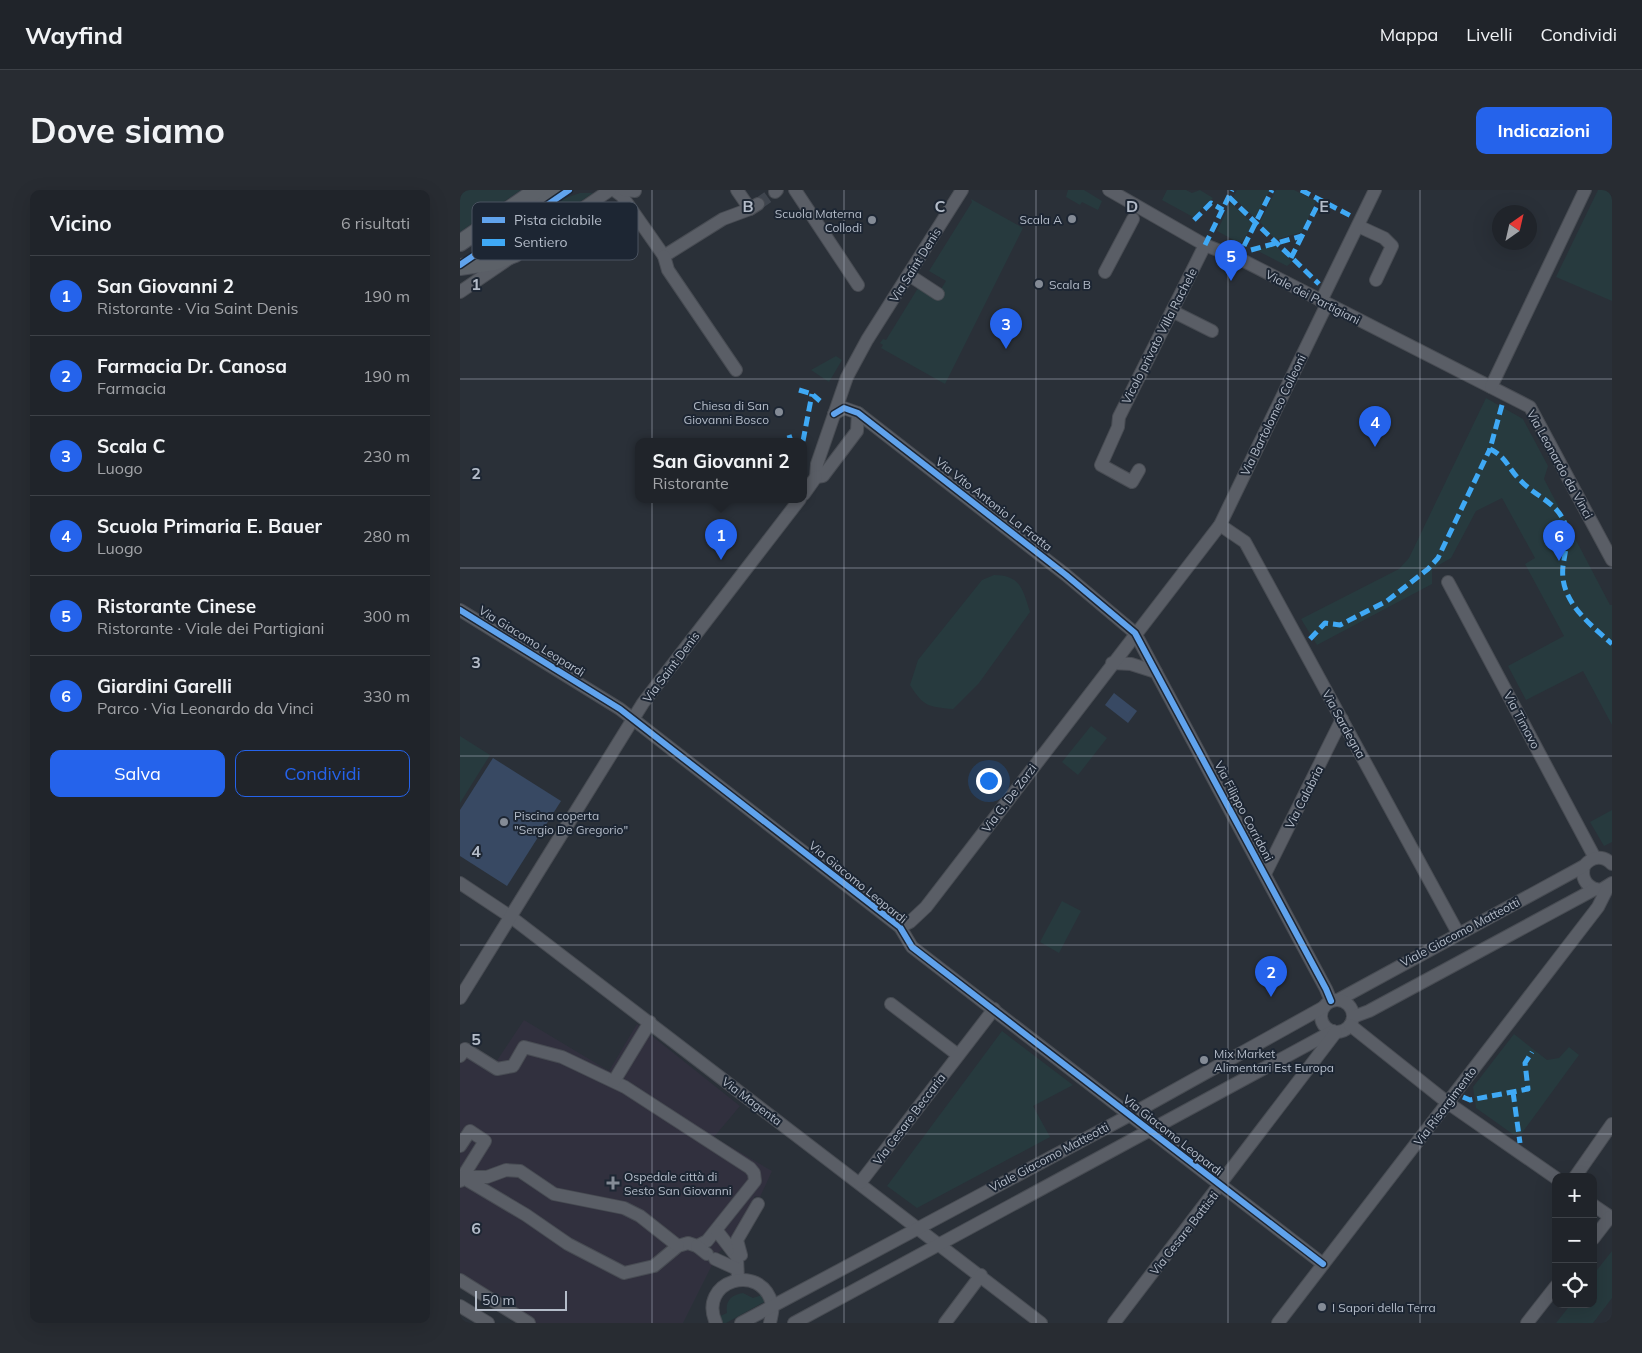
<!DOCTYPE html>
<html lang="it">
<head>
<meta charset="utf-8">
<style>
	:root { --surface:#20242a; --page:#282c32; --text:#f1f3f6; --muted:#a2a4a8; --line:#3d4147; --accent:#2563eb }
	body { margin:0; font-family:Mulish,sans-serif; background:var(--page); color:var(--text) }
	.controls { position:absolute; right:15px; bottom:15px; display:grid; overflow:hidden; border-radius:10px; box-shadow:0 5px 20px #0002 }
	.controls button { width:45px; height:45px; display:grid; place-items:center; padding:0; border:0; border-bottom:1px solid var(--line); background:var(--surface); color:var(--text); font:25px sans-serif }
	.compass { position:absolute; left:1032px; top:15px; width:45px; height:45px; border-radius:50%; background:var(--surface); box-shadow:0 5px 20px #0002; rotate:34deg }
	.scale { position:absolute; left:15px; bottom:12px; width:92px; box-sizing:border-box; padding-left:5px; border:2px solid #b4bcc9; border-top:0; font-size:14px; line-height:18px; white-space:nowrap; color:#b4bcc9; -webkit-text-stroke:4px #1d2633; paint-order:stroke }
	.you { position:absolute; left:528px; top:590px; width:18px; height:18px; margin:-12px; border:4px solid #fff; border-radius:50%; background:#1a73e8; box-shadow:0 0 0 8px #1a73e833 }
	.badge { display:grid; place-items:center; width:32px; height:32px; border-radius:50%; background:var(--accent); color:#fff; font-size:16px; font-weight:700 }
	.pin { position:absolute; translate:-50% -41px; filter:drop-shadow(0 1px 2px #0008) }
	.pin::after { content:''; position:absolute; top:26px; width:18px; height:15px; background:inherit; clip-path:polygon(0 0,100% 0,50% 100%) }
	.popup { position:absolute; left:175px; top:248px; width:172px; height:65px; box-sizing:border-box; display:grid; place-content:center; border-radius:10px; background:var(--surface); filter:drop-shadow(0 1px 4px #0005); font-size:16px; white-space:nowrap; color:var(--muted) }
	.popup b { font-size:19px; color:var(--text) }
	.popup::after { content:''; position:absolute; left:50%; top:100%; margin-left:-10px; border:10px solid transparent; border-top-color:var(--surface) }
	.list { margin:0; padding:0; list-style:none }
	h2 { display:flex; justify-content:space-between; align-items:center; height:65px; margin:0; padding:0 20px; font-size:21px }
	h2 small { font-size:16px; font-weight:400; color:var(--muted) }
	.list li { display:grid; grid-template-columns:32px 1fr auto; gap:15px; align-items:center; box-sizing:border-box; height:80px; padding:0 20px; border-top:1px solid var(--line) }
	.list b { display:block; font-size:19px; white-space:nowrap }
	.list p { margin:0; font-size:16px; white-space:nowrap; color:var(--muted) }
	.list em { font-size:16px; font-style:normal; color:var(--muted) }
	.actions { display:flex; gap:10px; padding:15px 20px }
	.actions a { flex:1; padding:11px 0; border:1px solid var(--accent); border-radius:10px; text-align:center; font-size:18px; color:var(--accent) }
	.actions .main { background:var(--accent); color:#fff }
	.icon { flex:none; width:28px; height:28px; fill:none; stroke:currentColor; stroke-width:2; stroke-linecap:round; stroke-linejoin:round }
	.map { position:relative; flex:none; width:1152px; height:1133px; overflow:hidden; border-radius:10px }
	header { display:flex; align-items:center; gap:30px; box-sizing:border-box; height:70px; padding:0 25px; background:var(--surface); border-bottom:1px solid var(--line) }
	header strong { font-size:24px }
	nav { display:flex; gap:28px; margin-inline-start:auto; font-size:18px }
	.intro { display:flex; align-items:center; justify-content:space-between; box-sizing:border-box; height:120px; padding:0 30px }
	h1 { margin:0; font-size:35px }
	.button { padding:12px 22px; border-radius:10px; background:var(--accent); color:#fff; font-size:18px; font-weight:700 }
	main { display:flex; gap:30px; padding:0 30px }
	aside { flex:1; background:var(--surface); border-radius:10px; box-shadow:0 5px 20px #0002 }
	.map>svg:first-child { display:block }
</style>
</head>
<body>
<header>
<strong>Wayfind</strong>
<nav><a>Mappa</a><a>Livelli</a><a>Condividi</a></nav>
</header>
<div class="intro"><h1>Dove siamo</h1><a class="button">Indicazioni</a></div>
<main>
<aside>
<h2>Vicino<small>6 risultati</small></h2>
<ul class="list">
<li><span class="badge">1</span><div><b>San Giovanni 2</b><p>Ristorante · Via Saint Denis</p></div><em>190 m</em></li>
<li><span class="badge">2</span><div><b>Farmacia Dr. Canosa</b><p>Farmacia</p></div><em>190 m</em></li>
<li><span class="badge">3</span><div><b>Scala C</b><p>Luogo</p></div><em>230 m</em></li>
<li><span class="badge">4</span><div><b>Scuola Primaria E. Bauer</b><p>Luogo</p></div><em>280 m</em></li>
<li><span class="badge">5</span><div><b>Ristorante Cinese</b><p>Ristorante · Viale dei Partigiani</p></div><em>300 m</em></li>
<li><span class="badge">6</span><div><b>Giardini Garelli</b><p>Parco · Via Leonardo da Vinci</p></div><em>330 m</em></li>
</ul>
<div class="actions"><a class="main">Salva</a><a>Condividi</a></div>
</aside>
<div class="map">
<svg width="1152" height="1133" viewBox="0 0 1152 1133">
	<rect width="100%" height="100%" fill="#2a3038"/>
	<!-- medical -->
	<path fill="#31303e" d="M64 830 149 881 177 834 280 916 254 947 312 981 300 1007 295 1006 271 1053 260 1061 255 1069 223 1133H60L0 1095V856L3 852 36 872Z"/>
	<!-- green -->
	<g fill="#273a3e">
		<path d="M0 0H61L0 42Z"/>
		<path d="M608 0H624L642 11 638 20 622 12 620 15 606 7Z"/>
		<path d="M707 0H726L732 3 740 0 753 8 733 27 702 10Z"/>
		<path d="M777 0H810L796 29 773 7Z"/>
		<path d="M816 0H834L856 11 842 42 815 50 800 32Z"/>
		<path d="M1138 0H1152V111L1096 87Z"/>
		<path d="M120 3H133L45 62 9 71 97 11Z"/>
		<path d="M511 9 563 38 485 194 421 158 423 155 420 153 423 149 426 150 458 98 478 104 486 91 469 81 512 12Z"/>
		<path d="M771 13 793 34 781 54 757 41Z"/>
		<path d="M815 55 832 72 827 76 796 60Z"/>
		<path d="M376 166 382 170 369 192 351 180Z"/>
		<path d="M1026 208 1063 229 1088 276 1084 289 1150 415H1152V535L1123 481 1066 510 1048 476 1104 446 1065 374 1075 368 1042 308 1016 321 991 368 972 379V394L857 455 841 429 939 379 949 368Z"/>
		<path d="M534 385C561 385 563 400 570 422L519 493 493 519C468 517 463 516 450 495L458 470 522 390Z"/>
		<path d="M631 536 647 548 618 585 602 572Z"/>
		<path d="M0 546 30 565 0 613Z"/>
		<path d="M1152 620V652L1144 656 1130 632Z"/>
		<path d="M602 711 621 721 599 763 580 752Z"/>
		<path d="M542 841 613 895 573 916 590 947 457 1018 427 996Z"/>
		<path d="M1054 844 1087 870 1099 868 1109 857 1119 865 1062 943 1054 945 1016 918 1013 897Z"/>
		<path d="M1152 1061V1108L1133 1133H1096L1111 1114H1133V1085Z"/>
		<path d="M283 1103 293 1108 302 1105 306 1111 266 1133H261L258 1127 267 1123C265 1111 271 1105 283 1103Z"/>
	</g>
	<!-- water -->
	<g fill="#384963">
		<path d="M654 503 677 521 668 533 645 515Z"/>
		<path d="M33 568 101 611 47 696 0 666V620Z"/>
	</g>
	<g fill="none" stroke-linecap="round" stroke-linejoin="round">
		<!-- minor-tunnel -->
		<path stroke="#3f454e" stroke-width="12" stroke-dasharray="12 6" stroke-linecap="butt" d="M298 14 315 2"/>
		<!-- minor casing -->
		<g stroke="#484c53" stroke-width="14">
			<g id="minor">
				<path d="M154 0 162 6 204 66 263 29 290 19 298 14"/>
				<path d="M164 0 175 1"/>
				<path d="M277 0 290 19"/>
				<path d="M335 0 398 95"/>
				<path d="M649 0 745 55 778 68 1070 217 1152 370"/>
				<path d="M315 2 317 0"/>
				<path d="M898 36 924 48 932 56 916 90"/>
				<path d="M204 66 208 80 276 180"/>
				<path d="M645 82 673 29"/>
				<path d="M449 85 478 104"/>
				<path d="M0 102 150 0"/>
				<path d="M861 111 915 0"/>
				<path d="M712 121 752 141"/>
				<path d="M1031 197 1125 0"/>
				<path d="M374 224 384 218 398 223 606 385 675 443 866 799 871 811"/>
				<path d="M679 280 672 292 641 275 658 237 659 227 745 55"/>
				<path d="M356 287 357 274 387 187 407 150 502 0"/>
				<path d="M356 287 363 286 397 241 398 223"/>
				<path d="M344 304 356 287"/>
				<path d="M760 335 785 352 998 743"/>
				<path d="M988 392 1135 668"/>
				<path d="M0 420 160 519 440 737 452 757 863 1074"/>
				<path d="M652 473 671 474 696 482"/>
				<path d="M1124 676C1121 687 1125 695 1135 699"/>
				<path d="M805 684 882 529"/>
				<path d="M0 693 51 727 581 1133"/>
				<path d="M440 737 450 732 466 717 760 335 867 114"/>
				<path d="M0 808 183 513 340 309"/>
				<path d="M878 810 1124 676C1132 666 1143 665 1152 674"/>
				<circle cx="877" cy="826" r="16"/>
				<path d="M431 814 498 865"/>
				<path d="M893 827 909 821 1135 699 1141 700 1152 693"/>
				<path d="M890 835 988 913 1096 988"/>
				<path d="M0 866 5 859 37 879 53 876 64 857 102 867 165 897 290 978 294 983 295 991 247 1051 237 1056 228 1053 218 1056 194 1076 164 1083 108 1054 66 1025 2 987"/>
				<path d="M154 891 190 832"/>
				<path d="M0 956 10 941 25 951 0 991"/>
				<path d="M2 987H27L46 980 60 981 94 1004 164 1018 180 1026 218 1056"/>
				<path d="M1115 987 1152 934"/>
				<path d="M400 993 534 819"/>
				<path d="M1133 1015 1152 1028"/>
				<path d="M257 1041 277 1067 278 1090"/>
				<path d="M1133 1049 1150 1027"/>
				<path d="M237 1056 247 1064"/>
				<path d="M277 1067 281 1065 277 1050 298 1014"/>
				<path d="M255 1069 277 1079"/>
				<path d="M0 1090 69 1133"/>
				<path d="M0 1116 28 1133"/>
				<path d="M256 1133C237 1091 301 1071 312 1114 314 1119 311 1127 310 1133"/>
				<path d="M281 1133 670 925 864 817"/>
				<path d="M334 1133 873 841"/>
				<path d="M485 1133 521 1085"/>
				<path d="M654 1133 876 842"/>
				<path d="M818 1133 1138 717 1148 697"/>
				<path d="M1067 1133 1096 1096"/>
			</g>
		</g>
		<!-- major casing -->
		<g stroke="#484c55" stroke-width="18">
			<g id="major">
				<path d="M68 13 100 0"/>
				<path d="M0 53 77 0"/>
				<path d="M0 77 34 72 55 64"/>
			</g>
		</g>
		<!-- minor -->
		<use href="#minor" stroke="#5a5e66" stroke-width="12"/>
		<!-- major -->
		<use href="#major" stroke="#5c6168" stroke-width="16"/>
		<!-- quiet -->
		<g stroke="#3fa9f5" stroke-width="5" stroke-dasharray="10 5" stroke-linecap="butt">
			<path d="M841 0 893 27"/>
			<path d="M769 7 859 94"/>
			<path d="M734 30 751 13 763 20"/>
			<path d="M745 55 772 0"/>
			<path d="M784 56 812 0"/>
			<path d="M791 60 842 46 860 10"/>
			<path d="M831 68 842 46"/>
			<path d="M339 200 352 204 360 211"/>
			<path d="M1042 215 1030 259C1047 267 1048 279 1061 291 1075 306 1098 313 1105 334 1109 346 1105 363 1103 376 1099 411 1129 433 1152 454"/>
			<path d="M329 245 331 251"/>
			<path d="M343 251 352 204"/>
			<path d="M850 449 865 433 880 435 927 411 968 379 978 368 1030 259"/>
			<path d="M1053 902 1060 953"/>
			<path d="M1003 907 1010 910 1068 899 1065 873 1072 862"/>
		</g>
		<!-- cycleway casing -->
		<g stroke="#1d2633" stroke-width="9">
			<g id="cycleway">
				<path d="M0 75 109 0"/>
				<path d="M374 224 384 218 398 223 606 385 675 443 866 799 871 811"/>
				<path d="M0 420 160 519 440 737 452 757 863 1074"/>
			</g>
		</g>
		<!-- cycleway -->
		<use href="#cycleway" stroke="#60a3ed" stroke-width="6"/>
	</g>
	<!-- grid -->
	<path fill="none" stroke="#b4bcc9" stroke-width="1" stroke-opacity="0.55" d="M192 0V1133M384 0V1133M576 0V1133M768 0V1133M960 0V1133M0 189H1152M0 378H1152M0 566H1152M0 755H1152M0 944H1152"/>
	<!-- markers -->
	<g fill="#848b96" stroke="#1d2633" stroke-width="2">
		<circle cx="612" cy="29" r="5"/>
		<circle cx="412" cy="30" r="5"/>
		<circle cx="579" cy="94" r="5"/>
		<circle cx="319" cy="222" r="5"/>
		<circle cx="44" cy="632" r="5"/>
		<circle cx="744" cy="870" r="5"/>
		<path d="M150.5 985.5h5v5h5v5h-5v5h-5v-5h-5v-5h5z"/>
		<circle cx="862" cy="1117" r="5"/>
	</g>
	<g text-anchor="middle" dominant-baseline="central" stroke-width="4" stroke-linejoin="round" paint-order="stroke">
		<!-- poi labels -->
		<g font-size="12" fill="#b4bcc9" stroke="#1d2633" text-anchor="start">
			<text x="402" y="23" text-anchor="end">Scuola Materna<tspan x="402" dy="14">Collodi</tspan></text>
			<text x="602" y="29" text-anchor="end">Scala A</text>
			<text x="589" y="94">Scala B</text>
			<text x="309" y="215" text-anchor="end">Chiesa di San<tspan x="309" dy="14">Giovanni Bosco</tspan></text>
			<text x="54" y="625">Piscina coperta<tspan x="54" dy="14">"Sergio De Gregorio"</tspan></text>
			<text x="754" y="863">Mix Market<tspan x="754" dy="14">Alimentari Est Europa</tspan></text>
			<text x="164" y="986">Ospedale città di<tspan x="164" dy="14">Sesto San Giovanni</tspan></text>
			<text x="872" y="1117">I Sapori della Terra</text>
		</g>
		<!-- street labels -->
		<g font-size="12" fill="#b4bcc9" stroke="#1d2633">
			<text transform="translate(455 75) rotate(-58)">Via Saint Denis</text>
			<text transform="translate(853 107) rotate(27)">Viale dei Partigiani</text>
			<text transform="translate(699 146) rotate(-63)">Vicolo privato Villa Rachele</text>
			<text transform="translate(813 225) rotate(-64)">Via Bartolomeo Colleoni</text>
			<text transform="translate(1100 274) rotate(61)">Via Leonardo da Vinci</text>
			<text transform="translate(534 314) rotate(38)">Via Vito Antonio La Fratta</text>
			<text transform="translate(72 451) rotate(32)">Via Giacomo Leopardi</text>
			<text transform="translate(211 477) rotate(-53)">Via Saint Denis</text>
			<text transform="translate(1062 530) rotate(62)">Via Timavo</text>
			<text transform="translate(884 534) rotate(61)">Via Sardegna</text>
			<text transform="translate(844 607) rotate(-63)">Via Calabria</text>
			<text transform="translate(549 608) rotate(-53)">Via G. De Zorzi</text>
			<text transform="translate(784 621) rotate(62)">Via Filippo Corridoni</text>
			<text transform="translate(398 692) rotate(39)">Via Giacomo Leopardi</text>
			<text transform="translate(1000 742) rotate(-28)">Viale Giacomo Matteotti</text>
			<text transform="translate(292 911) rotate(37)">Via Magenta</text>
			<text transform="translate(985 916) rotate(-53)">Via Risorgimento</text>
			<text transform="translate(449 929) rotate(-53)">Via Cesare Beccaria</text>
			<text transform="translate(713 945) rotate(38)">Via Giacomo Leopardi</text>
			<text transform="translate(589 967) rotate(-28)">Viale Giacomo Matteotti</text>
			<text transform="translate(724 1043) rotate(-52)">Via Cesare Battisti</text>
		</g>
	</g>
	<!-- legend -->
	<rect x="12" y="12" width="166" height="58" rx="8" fill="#1d2633" stroke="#4a5360" stroke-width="1"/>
	<rect x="22" y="27" width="23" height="6" fill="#60a3ed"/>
	<rect x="22" y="49" width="23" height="7" fill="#3fa9f5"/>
	<g font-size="14" fill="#b4bcc9">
		<text x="54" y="35">Pista ciclabile</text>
		<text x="54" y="57">Sentiero</text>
	</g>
	<g font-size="16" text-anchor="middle" font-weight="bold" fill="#b4bcc9" stroke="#1d2633" stroke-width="4" stroke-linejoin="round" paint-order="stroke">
		<text x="288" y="22">B</text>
		<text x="480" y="22">C</text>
		<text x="672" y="22">D</text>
		<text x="864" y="22">E</text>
		<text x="16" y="100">1</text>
		<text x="16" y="289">2</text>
		<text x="16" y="478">3</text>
		<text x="16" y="667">4</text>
		<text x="16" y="855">5</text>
		<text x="16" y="1044">6</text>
	</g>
</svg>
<div class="controls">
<button>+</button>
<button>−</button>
<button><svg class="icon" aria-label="locate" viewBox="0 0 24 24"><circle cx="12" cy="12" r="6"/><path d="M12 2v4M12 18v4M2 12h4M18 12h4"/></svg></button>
</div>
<svg class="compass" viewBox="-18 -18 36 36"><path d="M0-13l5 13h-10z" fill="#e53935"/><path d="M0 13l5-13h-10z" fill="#a2a4a8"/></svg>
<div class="scale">50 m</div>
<div class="you"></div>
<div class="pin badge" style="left:261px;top:370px">1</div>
<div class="popup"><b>San Giovanni 2</b>Ristorante</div>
<div class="pin badge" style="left:811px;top:807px">2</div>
<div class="pin badge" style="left:546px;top:159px">3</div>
<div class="pin badge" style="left:915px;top:257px">4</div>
<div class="pin badge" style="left:771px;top:91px">5</div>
<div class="pin badge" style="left:1099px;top:371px">6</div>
</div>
</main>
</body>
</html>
